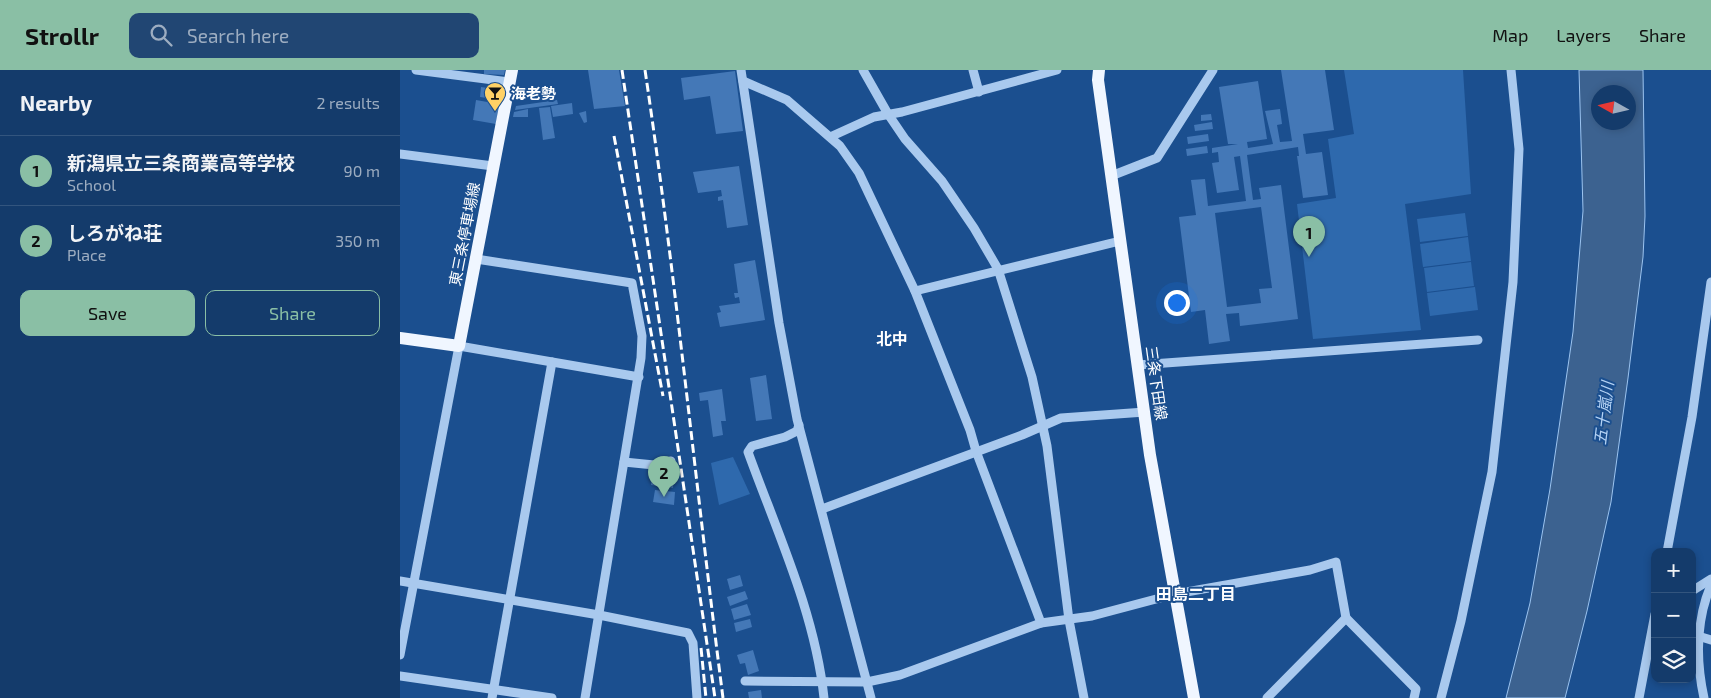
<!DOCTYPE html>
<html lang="en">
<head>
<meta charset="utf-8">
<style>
	:root { --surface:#143b6b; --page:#214673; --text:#f1f3f6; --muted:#9dadc1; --line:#33557e; --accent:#8abfa5 }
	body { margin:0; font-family:"Exo 2","Noto Sans JP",sans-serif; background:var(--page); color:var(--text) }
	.controls { position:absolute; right:15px; bottom:15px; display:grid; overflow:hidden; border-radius:10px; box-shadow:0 2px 8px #0003 }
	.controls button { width:45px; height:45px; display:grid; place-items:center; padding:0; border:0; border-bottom:1px solid var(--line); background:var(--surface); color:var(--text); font:25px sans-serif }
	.compass { position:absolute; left:1191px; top:15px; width:45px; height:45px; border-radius:50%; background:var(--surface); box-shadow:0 2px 8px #0003; rotate:278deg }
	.you { position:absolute; left:776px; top:232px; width:18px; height:18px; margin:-12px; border:4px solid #fff; border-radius:50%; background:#1a73e8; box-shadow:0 0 0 8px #1a73e833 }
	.badge { display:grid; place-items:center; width:32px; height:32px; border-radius:50%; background:var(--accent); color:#111; font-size:16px; font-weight:700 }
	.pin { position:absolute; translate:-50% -41px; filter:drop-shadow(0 1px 2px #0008) }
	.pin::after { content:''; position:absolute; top:26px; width:18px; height:15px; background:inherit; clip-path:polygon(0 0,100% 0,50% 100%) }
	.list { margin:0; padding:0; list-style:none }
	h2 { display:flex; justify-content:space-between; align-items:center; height:65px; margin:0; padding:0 20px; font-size:21px }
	h2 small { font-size:16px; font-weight:400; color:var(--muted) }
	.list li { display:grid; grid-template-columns:32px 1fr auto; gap:15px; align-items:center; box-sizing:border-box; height:70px; padding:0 20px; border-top:1px solid var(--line) }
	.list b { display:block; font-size:19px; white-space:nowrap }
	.list p { margin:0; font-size:16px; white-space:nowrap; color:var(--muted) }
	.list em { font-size:16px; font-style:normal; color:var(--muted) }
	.actions { display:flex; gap:10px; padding:15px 20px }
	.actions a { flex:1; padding:11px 0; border:1px solid var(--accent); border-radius:10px; text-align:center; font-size:18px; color:var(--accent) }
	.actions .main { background:var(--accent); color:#111 }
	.icon { flex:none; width:28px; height:28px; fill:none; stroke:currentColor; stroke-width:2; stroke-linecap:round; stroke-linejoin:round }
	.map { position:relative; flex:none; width:1311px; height:628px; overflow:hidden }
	header { display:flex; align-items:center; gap:30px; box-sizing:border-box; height:70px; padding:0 25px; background:var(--accent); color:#111 }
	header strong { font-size:24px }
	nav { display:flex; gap:28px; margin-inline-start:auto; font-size:18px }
	.search { width:350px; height:45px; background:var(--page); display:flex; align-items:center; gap:12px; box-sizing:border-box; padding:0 18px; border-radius:10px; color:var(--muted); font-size:19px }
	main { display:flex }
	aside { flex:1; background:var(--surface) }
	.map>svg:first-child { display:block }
</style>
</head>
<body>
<header>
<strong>Strollr</strong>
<div class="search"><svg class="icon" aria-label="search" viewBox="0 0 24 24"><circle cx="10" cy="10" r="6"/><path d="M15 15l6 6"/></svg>Search here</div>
<nav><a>Map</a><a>Layers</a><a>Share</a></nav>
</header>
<main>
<aside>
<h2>Nearby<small>2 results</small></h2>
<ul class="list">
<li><span class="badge">1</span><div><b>新潟県立三条商業高等学校</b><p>School</p></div><em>90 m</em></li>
<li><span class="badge">2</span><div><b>しろがね荘</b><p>Place</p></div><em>350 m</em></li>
</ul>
<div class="actions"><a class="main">Save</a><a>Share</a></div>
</aside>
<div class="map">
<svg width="1311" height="628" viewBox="0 0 1311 628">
	<rect width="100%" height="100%" fill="#1b4f8f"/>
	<!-- green -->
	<g fill="#2e69ad">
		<path d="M944 0H1063L1071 124 1005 134 1021 260 913 269 897 134 936 128 928 69 954 64Z"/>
		<path d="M1065 143 1068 166 1020 172 1017 149Z"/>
		<path d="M1068 167 1071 191 1023 197 1020 174Z"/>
		<path d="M1071 192 1074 216 1027 222 1024 198Z"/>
		<path d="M1075 217 1078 240 1030 246 1027 223Z"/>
		<path d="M333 387 350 424 319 435 311 393Z"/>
	</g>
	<!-- water -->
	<path fill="#3c6290" stroke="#9cc4f0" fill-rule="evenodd" d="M1179 0H1243L1245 146 1243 187 1228 308 1211 432 1187 541 1165 628H1106L1130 533 1150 419 1173 262 1183 141ZM1198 22H1228V52H1198Z"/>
	<!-- building -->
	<g fill="#4478b7" fill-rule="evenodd">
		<path d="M84 0H105L104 5 84 4Z"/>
		<path d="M188 0H219L225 36 194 39Z"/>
		<path d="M881 0H925L934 60 903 64 906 84 922 82 928 125 903 128 897 86H899L898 77 847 85 853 130 861 129 859 118 881 115 898 249 840 256 839 243 826 244 830 271 809 274 805 240 791 242 779 147 796 145 791 110 805 109 808 136 846 131 840 86 834 87 839 120 817 123 812 93 819 92 818 82 812 83V78L838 74H828L819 17 858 11 867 69 847 72 848 78 873 74 865 41 880 39 882 54 877 55 880 72 892 71ZM861 137 872 218 859 219 861 233 827 237 815 143Z"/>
		<path d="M335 1 343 61 316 64 310 26 284 30 281 8Z"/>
		<path d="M81 17 102 20 101 30 80 27Z"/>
		<path d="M76 30 99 34 96 54 73 50Z"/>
		<path d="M157 30 158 34 115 40 116 36Z"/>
		<path d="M172 33 173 44 153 47 151 36Z"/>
		<path d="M150 37 155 68 143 70 139 38Z"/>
		<path d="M128 39V47H113L114 42Z"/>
		<path d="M186 41 187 52 184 53 179 43Z"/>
		<path d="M811 44 812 50 801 51V45Z"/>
		<path d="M812 52 813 59 795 61 794 55Z"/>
		<path d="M808 64 809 71 788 74 787 67Z"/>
		<path d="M807 76 808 83 787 86 786 79Z"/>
		<path d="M339 96 348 155 327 158 323 130 318 131V127L322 126 321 120 298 123 293 102Z"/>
		<path d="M355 190 365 250 320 257 317 243 321 242 319 236 340 233 339 227 335 228 334 223H338L334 194Z"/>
		<path d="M366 305 372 349 356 351 350 308Z"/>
		<path d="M322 319 326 351H321L323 365 313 367 308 330 300 331 299 323Z"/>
		<path d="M252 403 274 406 273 418 251 415Z"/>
		<path d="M255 420 275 422 274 435 253 432Z"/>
		<path d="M340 505 343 516 330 520 327 509Z"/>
		<path d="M345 521 348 529 330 536 327 527Z"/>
		<path d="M347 534 351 545 334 550 331 539Z"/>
		<path d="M350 549 352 557 336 562 334 553Z"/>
		<path d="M353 580 359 601 348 605 345 593 340 594 337 585Z"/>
		<path d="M361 620 362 628H349L348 622Z"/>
	</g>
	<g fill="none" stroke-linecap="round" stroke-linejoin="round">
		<!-- minor -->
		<g stroke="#a9c9ee" stroke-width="9">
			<path d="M16 0 109 12"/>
			<path d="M341 0 379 253 397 349 471 628"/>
			<path d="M463 0 488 44 505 69 542 111 574 158 598 199 632 307 647 376 669 550 684 628"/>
			<path d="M573 0 579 22"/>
			<path d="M343 11 387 30 440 76 459 103 515 221 570 360 576 381 641 553"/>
			<path d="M430 67 474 47 502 42 657 0"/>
			<path d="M0 84 93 96"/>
			<path d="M711 106 757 88 813 0"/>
			<path d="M76 189 232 213 242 266 241 288 185 628"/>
			<path d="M515 221 720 171"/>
			<path d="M738 295 1078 270"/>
			<path d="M399 355 397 361 385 367 352 376 348 382C377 462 415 543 424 628"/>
			<path d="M224 392 254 395 271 391"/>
			<path d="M422 439 622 365 661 348 745 342"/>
			<path d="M1267 482 1292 347 1311 212"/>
			<path d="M0 511 199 545 288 563 293 573 297 628"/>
			<path d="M1292 521 1311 509"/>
			<path d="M946 548 1016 619 1014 628"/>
			<path d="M1298 566 1311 570"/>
			<path d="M0 585 59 276 239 307"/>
			<path d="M0 606 152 628"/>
			<path d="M345 611 467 612 500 605 641 553 692 546 775 524 910 500 936 492 946 548 867 628"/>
			<path d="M92 628 152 292"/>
			<path d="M1041 628 1061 551 1092 402 1113 212 1119 79 1111 0"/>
			<path d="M1239 628 1255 544"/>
			<path d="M1304 628C1296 591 1296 550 1311 515"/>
		</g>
		<!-- major -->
		<g stroke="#f0f6ff" stroke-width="12">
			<path d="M699 0 698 10 750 385 794 628"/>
			<path d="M0 268 59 276 112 0"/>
		</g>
		<!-- rail -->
		<g stroke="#fff" stroke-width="3" stroke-dasharray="9 4" stroke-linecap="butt">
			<path d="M222 0 315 628"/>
			<path d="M245 0C276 209 296 419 323 628"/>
			<path d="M214 66 263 326"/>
			<path d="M301 578 306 628"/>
		</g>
	</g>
	<!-- icons -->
	<defs>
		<g id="bar-pin" transform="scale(1.125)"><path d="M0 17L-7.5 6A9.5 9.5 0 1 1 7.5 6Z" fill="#ffd166" stroke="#1b4f8f"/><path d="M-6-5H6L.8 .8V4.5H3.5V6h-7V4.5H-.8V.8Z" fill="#111"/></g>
	</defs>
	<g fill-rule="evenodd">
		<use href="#bar-pin" x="95" y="23"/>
	</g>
	<g text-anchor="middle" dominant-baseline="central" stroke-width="4" stroke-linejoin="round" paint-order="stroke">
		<!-- poi labels -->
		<g font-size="15" font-weight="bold" fill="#fff" stroke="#1b4f8f" text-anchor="start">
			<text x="111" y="23">海老勢</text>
		</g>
		<!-- street labels -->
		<g font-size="15" fill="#fff" stroke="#1b4f8f">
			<text transform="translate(64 164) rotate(-79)">東三条停車場線</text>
			<text transform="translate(757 313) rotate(82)">三条下田線</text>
		</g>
		<!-- neighbourhood labels -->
		<g font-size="16" font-weight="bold" fill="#fff" stroke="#1b4f8f">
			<text x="492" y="268">北中</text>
			<text x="796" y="523">田島二丁目</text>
		</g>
		<!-- water labels -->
		<g font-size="16" font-style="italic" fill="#b5d3f5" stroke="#1b4f8f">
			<text transform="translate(1203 343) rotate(-83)">五十嵐川</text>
		</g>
	</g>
</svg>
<div class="controls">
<button>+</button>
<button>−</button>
<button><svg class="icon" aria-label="layers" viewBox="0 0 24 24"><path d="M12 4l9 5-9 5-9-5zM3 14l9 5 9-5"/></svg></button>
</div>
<svg class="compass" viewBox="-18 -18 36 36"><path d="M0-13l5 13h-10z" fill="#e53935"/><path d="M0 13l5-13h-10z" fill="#9dadc1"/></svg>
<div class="you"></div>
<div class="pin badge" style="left:909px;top:187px">1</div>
<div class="pin badge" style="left:264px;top:427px">2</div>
</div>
</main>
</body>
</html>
